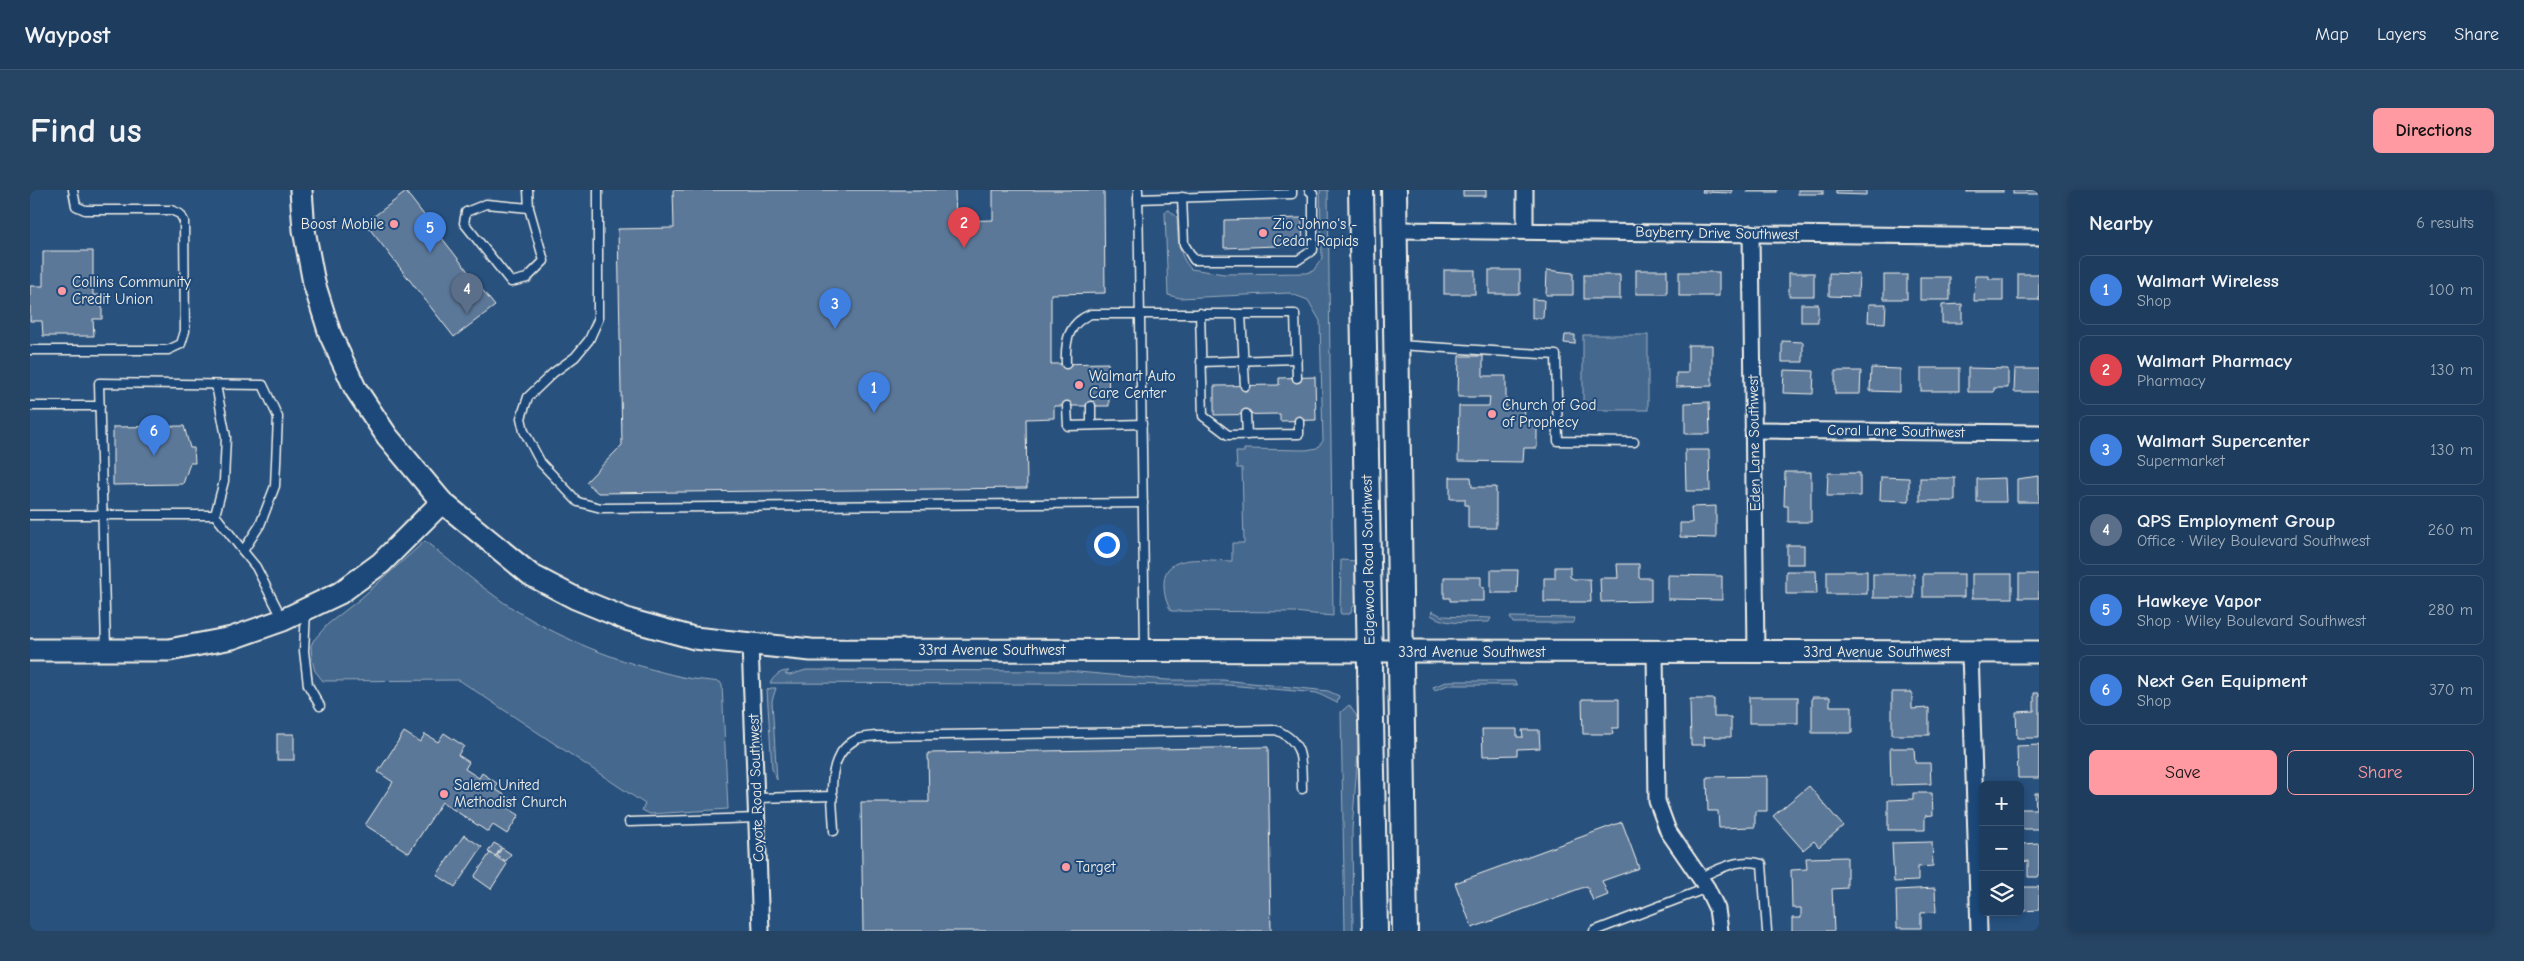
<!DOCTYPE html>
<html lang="en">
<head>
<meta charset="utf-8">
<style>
	:root { --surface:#1e3d5e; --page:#264464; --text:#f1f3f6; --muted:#a1aebc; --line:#3c5673; --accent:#ff9aa2 }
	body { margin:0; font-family:"Comic Neue",sans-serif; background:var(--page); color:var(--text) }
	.controls { position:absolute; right:15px; bottom:15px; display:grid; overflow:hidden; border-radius:8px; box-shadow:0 2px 8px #0003 }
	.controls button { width:45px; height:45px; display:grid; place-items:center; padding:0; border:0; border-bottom:1px solid var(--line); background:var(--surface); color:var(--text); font:25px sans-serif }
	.you { position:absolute; left:1076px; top:354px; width:18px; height:18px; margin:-12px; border:4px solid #fff; border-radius:50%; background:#1a73e8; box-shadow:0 0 0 8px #1a73e833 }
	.badge { display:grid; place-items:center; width:32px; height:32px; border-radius:50%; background:var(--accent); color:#fff; font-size:16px; font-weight:700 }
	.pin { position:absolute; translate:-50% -41px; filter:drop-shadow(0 1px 2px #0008) }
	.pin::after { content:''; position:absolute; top:26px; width:18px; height:15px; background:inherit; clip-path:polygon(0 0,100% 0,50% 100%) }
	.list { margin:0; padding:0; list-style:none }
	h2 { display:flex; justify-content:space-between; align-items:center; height:65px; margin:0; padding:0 20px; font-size:21px }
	h2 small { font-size:16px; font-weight:400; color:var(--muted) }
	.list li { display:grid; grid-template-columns:32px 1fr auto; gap:15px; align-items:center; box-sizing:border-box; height:70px; margin:0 10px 10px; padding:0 10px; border:1px solid var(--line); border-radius:8px }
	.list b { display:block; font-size:19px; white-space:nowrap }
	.list p { margin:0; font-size:16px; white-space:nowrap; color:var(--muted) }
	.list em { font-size:16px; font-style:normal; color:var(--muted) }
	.actions { display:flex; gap:10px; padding:15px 20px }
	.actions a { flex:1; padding:11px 0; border:1px solid var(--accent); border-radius:8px; text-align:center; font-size:18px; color:var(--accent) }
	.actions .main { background:var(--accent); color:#111 }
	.icon { flex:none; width:28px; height:28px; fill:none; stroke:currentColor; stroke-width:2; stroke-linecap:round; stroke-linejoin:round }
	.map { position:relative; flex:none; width:2009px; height:741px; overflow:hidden; border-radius:8px }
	header { display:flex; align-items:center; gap:30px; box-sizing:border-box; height:70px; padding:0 25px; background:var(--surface); border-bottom:1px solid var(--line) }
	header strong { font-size:24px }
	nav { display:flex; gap:28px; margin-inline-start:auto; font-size:18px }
	.intro { display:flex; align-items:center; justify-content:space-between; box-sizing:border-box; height:120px; padding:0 30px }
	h1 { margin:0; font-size:35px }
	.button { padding:12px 22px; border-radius:8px; background:var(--accent); color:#111; font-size:18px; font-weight:700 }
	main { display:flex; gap:30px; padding:0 30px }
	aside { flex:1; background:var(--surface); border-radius:8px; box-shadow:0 2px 8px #0003 }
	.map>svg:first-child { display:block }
</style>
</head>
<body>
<header>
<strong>Waypost</strong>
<nav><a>Map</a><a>Layers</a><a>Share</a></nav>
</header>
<div class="intro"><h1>Find us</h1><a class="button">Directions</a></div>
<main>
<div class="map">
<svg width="2009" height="741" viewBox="0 0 2009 741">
	<rect width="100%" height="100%" fill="#28517e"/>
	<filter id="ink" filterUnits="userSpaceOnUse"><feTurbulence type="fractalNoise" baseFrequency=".02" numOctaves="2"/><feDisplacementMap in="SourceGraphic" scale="10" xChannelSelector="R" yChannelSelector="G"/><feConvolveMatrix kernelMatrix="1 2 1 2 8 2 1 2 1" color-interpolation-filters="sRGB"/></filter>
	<g filter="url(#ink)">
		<!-- green -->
		<g fill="#45688e" stroke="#9cacbb">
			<path d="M1290 0H1298L1303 426 1264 422 1141 421C1136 412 1134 404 1134 394 1133 361 1179 371 1202 371V353H1214L1212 278H1207L1206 262H1214V259L1276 260 1287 258 1293 251 1290 131 1278 110 1259 103 1150 108 1138 105 1135 22 1139 20 1147 27C1148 46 1147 64 1161 79L1194 84 1276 83 1283 81 1292 68Z"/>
			<rect x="1553" y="145" width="65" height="75"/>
			<path d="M395 351C420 371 446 393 473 412 526 448 590 473 652 487 665 490 677 490 690 492L692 495 698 619 620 624 612 620 615 614 429 490 293 491 285 481 282 470 281 456 283 451 298 434 330 409Z"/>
			<path d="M1311 370 1327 371V408L1320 424H1311L1310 422Z"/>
			<path d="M1402 421 1412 426 1461 428 1459 432C1440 432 1417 436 1401 425Z"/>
			<path d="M1480 427 1545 428 1543 433H1483Z"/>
			<path d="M776 480 1037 481 1137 490H1193L1298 501 1309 506 1307 513 1287 503 1198 495 740 493C745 485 750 481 759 481L755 484 760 485Z"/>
			<path d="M1419 491H1484L1487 495H1418L1405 500 1403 497Z"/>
			<path d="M741 498H746L742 511 747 590 742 579 737 500Z"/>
			<path d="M1319 515 1326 525 1330 537 1322 640 1323 741H1315L1311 522Z"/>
		</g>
		<!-- building -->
		<g fill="#5b7899" stroke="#f4f1e8">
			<path d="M643 0H925L926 31 963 30V0H1074L1075 103 1021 104V174L1078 173 1079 216H1024V228L996 229 997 298 568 303 556 292 592 255 588 39 644 38Z"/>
			<rect x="1433" y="0" width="23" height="6"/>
			<path d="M1673 0H1702V3L1672 2Z"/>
			<rect x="1717" y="0" width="30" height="2"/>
			<rect x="1768" y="0" width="25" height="4"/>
			<path d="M1806 0H1836V5L1806 4Z"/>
			<rect x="1937" y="0" width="36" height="2"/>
			<rect x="1983" y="0" width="26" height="4"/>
			<path d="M376 2 465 116 424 147 335 33Z"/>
			<path d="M1272 28 1273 55 1194 58V30Z"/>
			<path d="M13 61H63V105H69V112H72V129H63L64 146H13L12 131H0V96H13Z"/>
			<rect x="1414" y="80" width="31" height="24"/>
			<rect x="1459" y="80" width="31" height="24"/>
			<path d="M1517 80 1543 83V105H1516Z"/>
			<rect x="1606" y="80" width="31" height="24"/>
			<rect x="1649" y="82" width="40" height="24"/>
			<rect x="1759" y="83" width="25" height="23"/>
			<path d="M1799 83 1829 84 1828 107 1799 106Z"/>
			<rect x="1988" y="84" width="21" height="26"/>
			<rect x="1554" y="85" width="36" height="24"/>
			<rect x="1854" y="85" width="23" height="24"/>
			<path d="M1945 86H1959V89H1973V111H1944Z"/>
			<rect x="1890" y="87" width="30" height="23"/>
			<path d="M1502 109 1514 110 1513 128H1502Z"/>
			<rect x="1771" y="114" width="17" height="18"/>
			<path d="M1839 114H1856L1855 133 1838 132Z"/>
			<path d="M1932 114V133H1912V115Z"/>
			<path d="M1535 145H1545V154L1534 153Z"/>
			<path d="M1752 151 1773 152V172H1752Z"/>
			<path d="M1658 155H1682V196L1646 197V183H1658Z"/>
			<path d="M1429 166H1453V186H1476V217H1495L1494 231H1507V258H1494L1493 272 1428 271 1429 216H1459L1460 207H1428Z"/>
			<path d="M1841 178 1870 179V202L1840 201Z"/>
			<rect x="1891" y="178" width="38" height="23"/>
			<path d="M1938 178 1978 179V198H1964V202H1938Z"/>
			<path d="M1985 179H2009V202H1984Z"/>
			<path d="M1754 180 1784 181 1783 204 1753 203Z"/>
			<path d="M1805 181H1831L1830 204H1805Z"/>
			<path d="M1285 187 1286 230 1250 231V224L1184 225V196L1249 195V188Z"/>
			<path d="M1679 212 1680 244H1655V213Z"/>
			<path d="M154 236 160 258H164L165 273H160L153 294 83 295V237Z"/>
			<path d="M1655 260H1679L1680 301H1656Z"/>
			<path d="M1755 282H1781V332H1758V316H1754Z"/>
			<path d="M1798 283H1830V306H1797Z"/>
			<path d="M2009 286V312H1987V289Z"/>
			<path d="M1420 287H1441L1442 297H1466V338H1438V315H1435V309H1420Z"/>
			<path d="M1851 287 1879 288V311L1850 310Z"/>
			<rect x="1890" y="288" width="35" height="23"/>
			<path d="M1975 288 1976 312H1947V289Z"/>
			<path d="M1686 316V348L1650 347V333H1662L1661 317Z"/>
			<rect x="1757" y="355" width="17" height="19"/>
			<path d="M1587 374H1609V388H1621V411L1571 412 1570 388H1588Z"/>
			<path d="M1525 377H1540V387L1544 389H1560L1561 412H1514V388H1525Z"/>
			<path d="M1461 380H1488L1487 403H1461Z"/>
			<path d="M1756 381H1786L1787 404H1756Z"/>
			<rect x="1797" y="381" width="40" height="23"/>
			<rect x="1843" y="384" width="41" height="24"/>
			<rect x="1893" y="384" width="41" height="23"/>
			<rect x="1942" y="384" width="40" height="24"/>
			<rect x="1989" y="384" width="20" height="24"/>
			<path d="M1638 385 1692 386V410L1638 409Z"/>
			<path d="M1414 387H1451V397H1454V411H1420V408H1414Z"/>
			<path d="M1862 502H1882V519L1899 518V545H1862Z"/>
			<path d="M2004 503H2009V548H1987L1986 522 2004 521Z"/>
			<rect x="1719" y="507" width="49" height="26"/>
			<path d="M1782 507H1800V516H1822V543H1782Z"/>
			<path d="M1552 509H1589V538H1582L1583 544H1553Z"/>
			<path d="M1660 509H1684V527H1701V547H1674L1675 555H1661Z"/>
			<path d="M1452 539H1487V547H1493L1492 540H1509L1510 558 1487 559V565L1453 566Z"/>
			<path d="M374 542 390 552 395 544 408 552 414 543 434 556 428 565 439 572 435 579 449 588 452 583 468 594 465 599 481 609 476 617 489 625 477 644 463 635 458 642 412 612 379 663 335 635 363 592 348 582Z"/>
			<rect x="247" y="544" width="17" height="26"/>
			<path d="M2009 555V588H1988L1987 556Z"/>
			<path d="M1238 557 1241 741H833L831 612H899L898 563Z"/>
			<path d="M1860 558H1884L1885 573H1900L1901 594 1861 595Z"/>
			<path d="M1737 586V621H1725V637L1689 638 1688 621H1678L1677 587Z"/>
			<path d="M1779 596 1813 636 1789 657 1784 651 1773 660 1743 626Z"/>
			<path d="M1883 603H1902L1903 625 1895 626V640H1858V610L1883 609Z"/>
			<path d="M2005 603H2009V639H1991L1990 619H2006Z"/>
			<path d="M1592 632 1609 678 1572 691 1578 705 1563 711 1557 696 1442 738 1425 693Z"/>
			<path d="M434 645 452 657 425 697 407 685Z"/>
			<path d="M1902 652 1903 676 1888 677V691L1864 692 1862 653Z"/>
			<path d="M464 653 471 657 466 666 458 662Z"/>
			<path d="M2009 653V687H1998V671L1992 672V654Z"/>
			<path d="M472 658 481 664 476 671 467 666Z"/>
			<path d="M460 663 477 674 461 699 444 687Z"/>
			<path d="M1817 667V698L1802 699 1804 741H1762V728H1771V718H1762L1761 680 1777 679 1776 668Z"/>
			<path d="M1992 697H2009V720L1992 721Z"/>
			<path d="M1905 698 1906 722 1891 723V738H1867L1866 700Z"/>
		</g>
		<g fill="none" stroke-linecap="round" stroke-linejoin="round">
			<!-- lane casing -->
			<g stroke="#f4f1e8" stroke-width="11">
				<g id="lane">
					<path d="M498 0 499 18 514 71 497 88 481 92 434 33 436 22 456 14 499 18"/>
					<path d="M568 0V130L559 150 545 167 523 183 498 207 491 228 494 241 511 273 548 312 571 318 1113 313"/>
					<path d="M1108 0 1115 458"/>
					<path d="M1152 7 1154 54 1164 70H1268L1283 60V4L1279 0"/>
					<path d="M1108 9 1262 4V0"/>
					<path d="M1170 123 1173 226 1198 245 1269 244V231"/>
					<path d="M1211 124 1215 196"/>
					<path d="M1369 155 1526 165 1528 251 1604 252"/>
					<path d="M0 160H138L151 154 155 141 154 31 150 24 141 20H55L46 16 43 0"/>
					<path d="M1171 172 1267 169"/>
					<path d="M1036 174C1035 151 1038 133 1061 124H1265L1267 188"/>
					<path d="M0 216H70"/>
					<path d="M1037 216 1038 236 1112 234"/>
					<path d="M1061 216V235"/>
					<path d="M1216 224 1217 245"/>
					<path d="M0 325H185L194 291 196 247 186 195"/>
					<path d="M185 325 213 361"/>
					<path d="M276 421 274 461 278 495 290 516"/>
					<path d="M76 458 69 193 233 195 248 227 245 296 230 335 213 361 226 377 252 428"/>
					<path d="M727 608 803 606"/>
					<path d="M599 632 728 628"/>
					<path d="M804 641C803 610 793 566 827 549 832 547 840 547 846 546L1246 540C1275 552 1271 571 1272 599"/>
					<path d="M1670 687C1690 679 1710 667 1732 674L1737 741"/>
					<path d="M1564 741 1677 698"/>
				</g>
			</g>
			<!-- street casing -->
			<g stroke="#f4f1e8" stroke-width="19">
				<g id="street">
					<path d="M1366 40 2009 47"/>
					<path d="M1495 40V0"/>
					<path d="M1721 43 1726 462"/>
					<path d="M1723 240 2009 243"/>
					<path d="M720 455 731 741"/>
					<path d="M1625 462 1627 611 1638 641 1677 698 1687 719 1690 741"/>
					<path d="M1940 462 1949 741"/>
				</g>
			</g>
			<!-- secondary casing -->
			<g stroke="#f4f1e8" stroke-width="25">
				<g id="secondary">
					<path d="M271 0 274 40 284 93 300 144 325 198 357 246 412 312 501 385 545 408 599 430 664 448 781 460 2009 462"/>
					<path d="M0 460H139L202 448 253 430 310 403 351 373 412 312"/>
				</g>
			</g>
			<!-- primary casing -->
			<g stroke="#f4f1e8" stroke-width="28">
				<g id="primary">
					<path d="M1331 0 1345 741"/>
					<path d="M1364 0 1375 741"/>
				</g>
			</g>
			<!-- lane -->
			<use href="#lane" stroke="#1f4a7a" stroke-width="8"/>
			<!-- street -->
			<use href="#street" stroke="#1f4a7a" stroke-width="15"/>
			<!-- secondary -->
			<use href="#secondary" stroke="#1f4a7a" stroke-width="21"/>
			<!-- primary -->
			<use href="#primary" stroke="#1f4a7a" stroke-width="24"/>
		</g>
	</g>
	<!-- markers -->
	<g fill="#ff9aa2" stroke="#1f4a7a" stroke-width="2">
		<circle cx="364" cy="34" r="5"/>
		<circle cx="1233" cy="43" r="5"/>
		<circle cx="32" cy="101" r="5"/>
		<circle cx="1049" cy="195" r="5"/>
		<circle cx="1462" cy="224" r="5"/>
		<circle cx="414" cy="604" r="5"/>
		<circle cx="1036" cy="677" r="5"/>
	</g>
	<g text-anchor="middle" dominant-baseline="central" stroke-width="4" stroke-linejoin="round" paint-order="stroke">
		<!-- poi labels -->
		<g font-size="15" fill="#f4f1e8" stroke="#1f4a7a" text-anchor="start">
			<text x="354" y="34" text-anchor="end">Boost Mobile</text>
			<text x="1243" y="34">Zio Johno's -<tspan x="1243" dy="17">Cedar Rapids</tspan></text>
			<text x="42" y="92">Collins Community<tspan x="42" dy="17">Credit Union</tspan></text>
			<text x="1059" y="186">Walmart Auto<tspan x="1059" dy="17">Care Center</tspan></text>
			<text x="1472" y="215">Church of God<tspan x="1472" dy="17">of Prophecy</tspan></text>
			<text x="424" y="595">Salem United<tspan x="424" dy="17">Methodist Church</tspan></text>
			<text x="1046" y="677">Target</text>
		</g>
		<!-- street labels -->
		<g font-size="15" fill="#f4f1e8" stroke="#1f4a7a">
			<text transform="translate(1687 43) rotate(1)">Bayberry Drive Southwest</text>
			<text transform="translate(1866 241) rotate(1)">Coral Lane Southwest</text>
			<text transform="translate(1724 253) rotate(-91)">Eden Lane Southwest</text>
			<text transform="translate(1338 370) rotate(-91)">Edgewood Road Southwest</text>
			<text x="962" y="460">33rd Avenue Southwest</text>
			<text x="1442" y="462">33rd Avenue Southwest</text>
			<text x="1847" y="462">33rd Avenue Southwest</text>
			<text transform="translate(726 598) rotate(-92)">Coyote Road Southwest</text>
		</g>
	</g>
</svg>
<div class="controls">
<button>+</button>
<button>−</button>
<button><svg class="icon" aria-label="layers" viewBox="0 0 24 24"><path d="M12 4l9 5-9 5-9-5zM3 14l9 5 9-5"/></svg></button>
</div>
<div class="you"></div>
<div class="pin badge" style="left:844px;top:223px;background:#3f7fe0">1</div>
<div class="pin badge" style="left:934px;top:58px;background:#e0444e">2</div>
<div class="pin badge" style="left:805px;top:139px;background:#3f7fe0">3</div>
<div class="pin badge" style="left:437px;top:124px;background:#5c6f8a">4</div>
<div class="pin badge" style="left:400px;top:63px;background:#3f7fe0">5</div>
<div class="pin badge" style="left:124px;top:266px;background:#3f7fe0">6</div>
</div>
<aside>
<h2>Nearby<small>6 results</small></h2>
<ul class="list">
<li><span class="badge" style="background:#3f7fe0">1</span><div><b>Walmart Wireless</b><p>Shop</p></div><em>100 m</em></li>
<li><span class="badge" style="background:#e0444e">2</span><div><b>Walmart Pharmacy</b><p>Pharmacy</p></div><em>130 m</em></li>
<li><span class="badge" style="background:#3f7fe0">3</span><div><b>Walmart Supercenter</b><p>Supermarket</p></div><em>130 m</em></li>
<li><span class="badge" style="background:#5c6f8a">4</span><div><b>QPS Employment Group</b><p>Office · Wiley Boulevard Southwest</p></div><em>260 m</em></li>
<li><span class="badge" style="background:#3f7fe0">5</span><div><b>Hawkeye Vapor</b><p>Shop · Wiley Boulevard Southwest</p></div><em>280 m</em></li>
<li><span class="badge" style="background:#3f7fe0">6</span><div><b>Next Gen Equipment</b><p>Shop</p></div><em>370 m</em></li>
</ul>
<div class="actions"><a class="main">Save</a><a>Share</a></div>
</aside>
</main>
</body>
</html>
